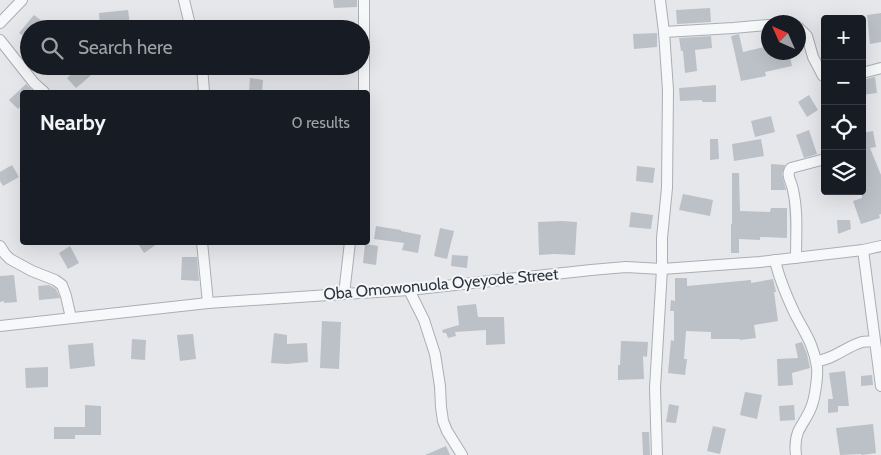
<!DOCTYPE html>
<html lang="en">
<head>
<meta charset="utf-8">
<style>
	:root { --surface:#171b24; --page:#242831; --text:#f1f3f6; --muted:#9ea1a6; --line:#363941 }
	body { margin:0; font-family:Cabin,sans-serif; background:var(--page); color:var(--text) }
	.controls { position:absolute; right:15px; top:15px; display:grid; overflow:hidden; border-radius:5px; box-shadow:0 5px 20px #0002 }
	.controls button { width:45px; height:45px; display:grid; place-items:center; padding:0; border:0; border-bottom:1px solid var(--line); background:var(--surface); color:var(--text); font:25px sans-serif }
	.compass { position:absolute; left:761px; top:15px; width:45px; height:45px; border-radius:50%; background:var(--surface); box-shadow:0 5px 20px #0002; rotate:315deg }
	.list { margin:0; padding:0; list-style:none }
	h2 { display:flex; justify-content:space-between; align-items:center; height:65px; margin:0; padding:0 20px; font-size:21px }
	h2 small { font-size:16px; font-weight:400; color:var(--muted) }
	.icon { flex:none; width:28px; height:28px; fill:none; stroke:currentColor; stroke-width:2; stroke-linecap:round; stroke-linejoin:round }
	.map { position:relative; flex:none; width:881px; height:455px; overflow:hidden }
	.search { position:absolute; background:var(--surface); box-shadow:0 5px 20px #0002; left:20px; top:20px; width:350px; height:55px; display:flex; align-items:center; gap:12px; box-sizing:border-box; padding:0 18px; border-radius:28px; color:var(--muted); font-size:19px }
	.panel { position:absolute; background:var(--surface); box-shadow:0 5px 20px #0002; left:20px; top:90px; width:350px; height:155px; border-radius:5px }
	.map>svg:first-child { display:block }
</style>
</head>
<body>
<div class="map">
<svg width="881" height="455" viewBox="0 0 881 455">
	<rect width="100%" height="100%" fill="#e5e7eb"/>
	<!-- building -->
	<g fill="#bcc1c7">
		<path d="M333 0H357V7L334 8Z"/>
		<path d="M710 8 711 22 677 24 676 10Z"/>
		<path d="M128 10 130 25 100 28 99 13Z"/>
		<path d="M881 13V42L870 44 867 15Z"/>
		<path d="M34 15 42 21 36 29H29V41L19 33Z"/>
		<path d="M657 33V47L634 49 633 34Z"/>
		<path d="M739 34 743 52 768 46V52H789L792 66 765 72 766 76 741 81 731 36Z"/>
		<path d="M711 36 712 48 695 50 697 71 685 73 683 51H681L679 38Z"/>
		<path d="M81 66H102L76 88 67 78Z"/>
		<path d="M874 77H875L877 93 862 95V80Z"/>
		<path d="M250 78 263 80 262 92H249Z"/>
		<path d="M26 84 34 92H22V105L18 109 9 100Z"/>
		<path d="M716 85V102H702V100L680 101 679 88Z"/>
		<path d="M809 95 818 110 807 117 798 102Z"/>
		<path d="M771 116 775 132 755 137 751 121Z"/>
		<path d="M809 130 817 154 804 158 796 135Z"/>
		<path d="M873 131 876 147 870 148 881 175V214L879 215 880 218 861 224 853 201 862 198V133Z"/>
		<path d="M710 139H718L719 159 710 160Z"/>
		<path d="M761 139 764 156 734 161 732 144Z"/>
		<path d="M771 164 785 165 782 174 786 190H771Z"/>
		<path d="M12 165 19 177 3 186 0 181V172Z"/>
		<path d="M637 166 655 168 653 183 636 181Z"/>
		<path d="M732 173H739L740 211 770 212 771 208H787V238L760 237V240L739 239V253H731V224H732Z"/>
		<path d="M683 194 713 200 710 216 679 210Z"/>
		<path d="M631 212 653 215 651 229 629 227Z"/>
		<path d="M837 220H850L851 229 838 234Z"/>
		<path d="M562 221 577 222 575 255 554 254 539 255 538 222Z"/>
		<path d="M376 226 401 230V231L421 235 418 253 402 250 404 243 374 239Z"/>
		<path d="M440 228 454 231 447 259 434 256Z"/>
		<path d="M137 242H160L144 253Z"/>
		<path d="M365 244 378 246 376 265 363 263Z"/>
		<path d="M70 246 79 263 68 269 59 253Z"/>
		<path d="M452 255 468 256 467 268 451 266Z"/>
		<path d="M182 257H197L199 281 181 280Z"/>
		<path d="M14 275 17 302 4 303V301L0 302V276Z"/>
		<path d="M675 278H687V286L751 280V283L773 279 776 292H774L778 321 754 325 756 338 740 340V339H711V332L686 331 684 359H687L685 375 668 373 671 340 674 341V311H670L671 300 675 301Z"/>
		<path d="M49 285 56 289 60 298 39 300 38 286Z"/>
		<path d="M476 304 478 317H504L505 344 486 345V330L455 332 456 336 448 338 446 333H443L442 330 459 325 457 306Z"/>
		<path d="M322 321 341 322 339 369 320 368Z"/>
		<path d="M274 333 287 335V344L307 343 308 362 287 364 271 363Z"/>
		<path d="M193 334 196 359 180 361 177 335Z"/>
		<path d="M132 339 146 340 145 360 131 359Z"/>
		<path d="M621 341 648 342 647 357 643 356 644 379 618 380V365H620Z"/>
		<path d="M802 342 807 354 810 368 792 373 793 385 778 386 777 359 798 358 795 344Z"/>
		<path d="M93 343 95 366 70 369 68 345Z"/>
		<path d="M48 367V387L26 388 25 368Z"/>
		<path d="M845 371 849 406H838V412L828 413V399H833L829 373Z"/>
		<path d="M872 375 873 385 861 386V376Z"/>
		<path d="M745 392 762 395 757 419 740 415Z"/>
		<path d="M669 404 679 406 676 423 666 422Z"/>
		<path d="M85 405 101 406V435H75V439H54V427H85Z"/>
		<path d="M794 405 795 420 780 421 779 406Z"/>
		<path d="M873 424 876 453 862 455 861 454 840 455 836 428Z"/>
		<path d="M713 426 726 429 720 454 707 451Z"/>
		<path d="M642 432H649L650 455H643Z"/>
		<path d="M446 446 450 455H425Z"/>
	</g>
	<g fill="none" stroke-linecap="round" stroke-linejoin="round">
		<!-- street casing -->
		<g stroke="#aaaeb5" stroke-width="12">
			<g id="street">
				<path d="M184 0 191 29"/>
				<path d="M364 0V92"/>
				<path d="M0 23 22 0"/>
				<path d="M798 27 807 36 813 57 823 76 825 77"/>
				<path d="M664 32 733 28 768 25"/>
				<path d="M0 40 34 83 44 92"/>
				<path d="M202 66 204 92"/>
				<path d="M862 73 881 68"/>
				<path d="M202 242 208 303"/>
				<path d="M0 246 5 254 10 259 32 271 55 280 62 285 66 296 71 318"/>
				<path d="M863 250 881 386"/>
				<path d="M796 258C796 235 798 212 793 190 792 182 785 175 791 168L825 159"/>
				<path d="M775 260C779 279 787 297 795 314 805 333 814 345 817 367 818 375 815 397 812 405 809 415 802 423 798 432 795 440 795 447 796 455"/>
				<path d="M409 290 424 320 435 354 440 386 441 407 443 421 447 431 462 455"/>
				<path d="M344 294 350 242"/>
				<path d="M0 326 208 303 344 294 409 290 591 270 626 267 662 269 760 262 863 250 881 246"/>
				<path d="M816 361C833 360 845 347 862 342 866 341 870 342 874 341"/>
				<path d="M657 455 655 388 662 269V238L667 188 668 90 664 32 660 0"/>
			</g>
		</g>
		<!-- street -->
		<use href="#street" stroke="#f7f8f9" stroke-width="10"/>
	</g>
	<g text-anchor="middle" dominant-baseline="central" stroke-width="4" stroke-linejoin="round" paint-order="stroke">
		<!-- street labels -->
		<g font-size="16" fill="#2e3642" stroke="#f4f6f8">
			<text transform="translate(441 284) rotate(-5)">Oba Omowonuola Oyeyode Street</text>
		</g>
	</g>
</svg>
<div class="controls">
<button>+</button>
<button>−</button>
<button><svg class="icon" aria-label="locate" viewBox="0 0 24 24"><circle cx="12" cy="12" r="6"/><path d="M12 2v4M12 18v4M2 12h4M18 12h4"/></svg></button>
<button><svg class="icon" aria-label="layers" viewBox="0 0 24 24"><path d="M12 4l9 5-9 5-9-5zM3 14l9 5 9-5"/></svg></button>
</div>
<svg class="compass" viewBox="-18 -18 36 36"><path d="M0-13l5 13h-10z" fill="#e53935"/><path d="M0 13l5-13h-10z" fill="#9ea1a6"/></svg>
<div class="search"><svg class="icon" aria-label="search" viewBox="0 0 24 24"><circle cx="10" cy="10" r="6"/><path d="M15 15l6 6"/></svg>Search here</div>
<section class="panel">
<h2>Nearby<small>0 results</small></h2>
<ul class="list">
</ul>
</section>
</div>
</body>
</html>
